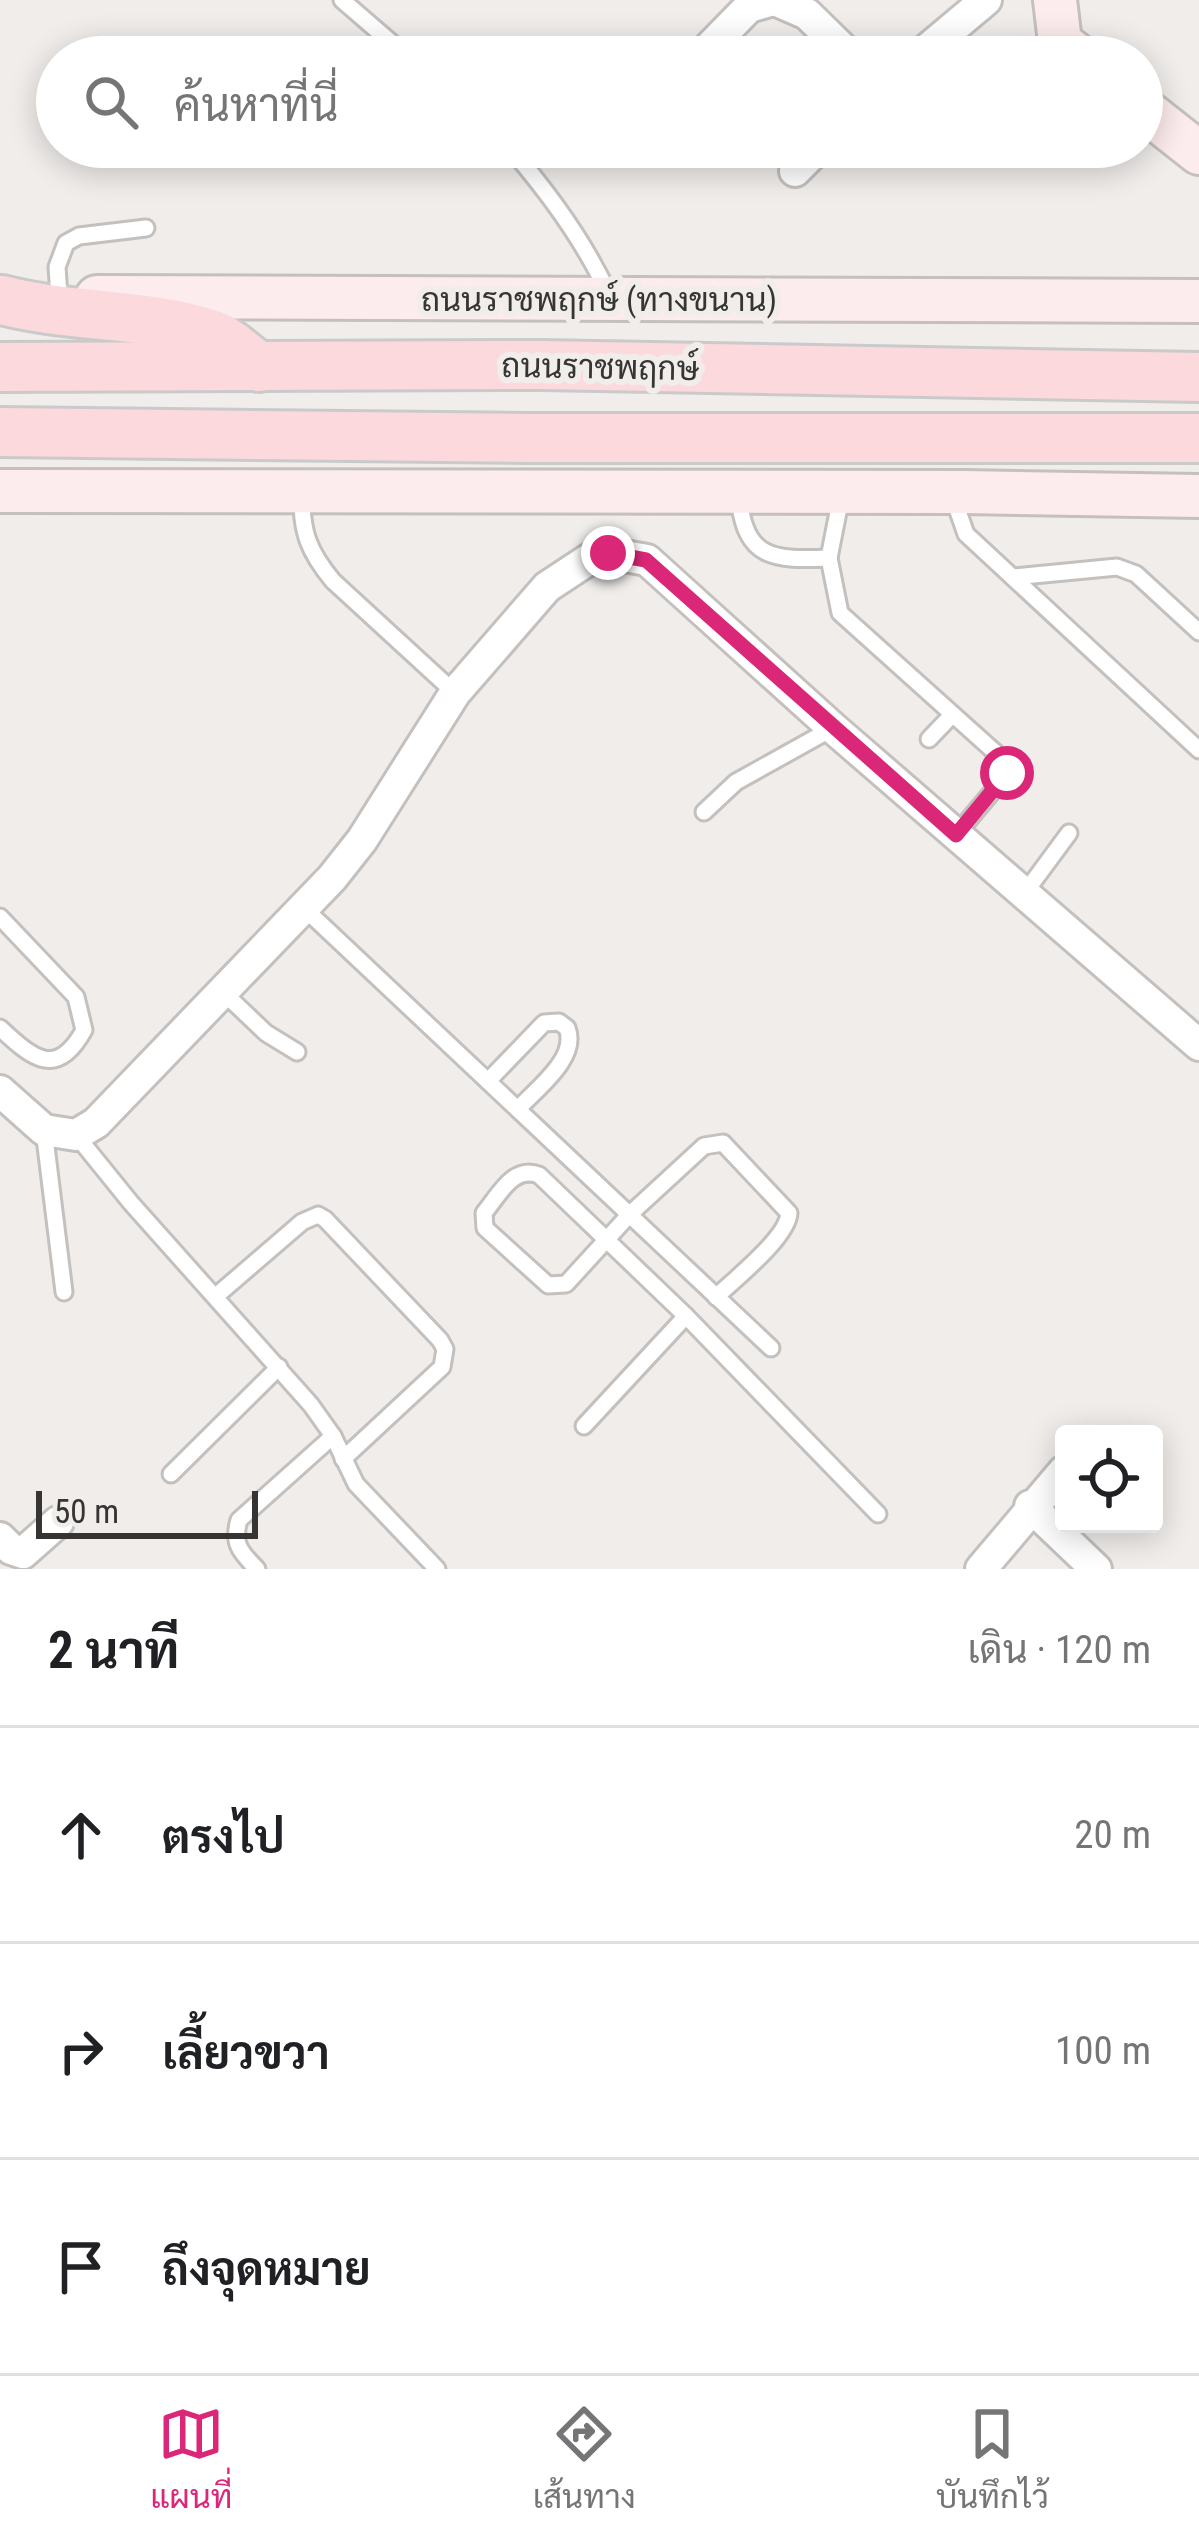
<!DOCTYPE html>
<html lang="th">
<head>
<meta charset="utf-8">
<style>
	:root { --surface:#fff; --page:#f6f6f6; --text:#202124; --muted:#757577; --line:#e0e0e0; --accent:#db2777 }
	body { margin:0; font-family:"Roboto Condensed",Sarabun,sans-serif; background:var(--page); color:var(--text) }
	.controls { position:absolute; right:36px; bottom:36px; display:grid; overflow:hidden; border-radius:12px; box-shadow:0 6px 30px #0003 }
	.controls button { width:108px; height:108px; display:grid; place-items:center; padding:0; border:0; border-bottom:3px solid var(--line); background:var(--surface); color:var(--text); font:60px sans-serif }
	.scale { position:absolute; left:36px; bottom:30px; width:222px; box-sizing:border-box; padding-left:12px; border:6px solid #363534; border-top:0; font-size:33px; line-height:42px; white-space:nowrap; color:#363534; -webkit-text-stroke:9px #f0edeb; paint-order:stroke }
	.stop { position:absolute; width:36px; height:36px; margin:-27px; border:9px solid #db2777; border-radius:50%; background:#fff }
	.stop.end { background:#db2777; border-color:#fff; box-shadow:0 3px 12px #0008 }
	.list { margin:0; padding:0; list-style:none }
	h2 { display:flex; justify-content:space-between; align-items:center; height:156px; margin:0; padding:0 48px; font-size:51px }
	h2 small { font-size:39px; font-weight:400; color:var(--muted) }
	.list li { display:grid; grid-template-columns:78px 1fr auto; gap:36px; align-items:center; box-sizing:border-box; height:216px; padding:0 48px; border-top:3px solid var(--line) }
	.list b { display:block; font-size:45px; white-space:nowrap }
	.list em { font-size:39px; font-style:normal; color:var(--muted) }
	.icon { flex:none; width:66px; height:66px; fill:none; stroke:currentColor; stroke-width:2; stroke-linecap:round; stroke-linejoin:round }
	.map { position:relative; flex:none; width:1199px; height:1569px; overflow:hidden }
	.search { position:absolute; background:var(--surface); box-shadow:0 6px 30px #0003; left:36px; right:36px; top:36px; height:132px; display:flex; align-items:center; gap:30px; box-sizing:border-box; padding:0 42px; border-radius:66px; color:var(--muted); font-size:45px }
	.sheet { height:804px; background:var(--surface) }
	nav { display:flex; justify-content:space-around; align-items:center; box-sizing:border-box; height:168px; border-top:3px solid var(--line); background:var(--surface); font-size:33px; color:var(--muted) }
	nav a { display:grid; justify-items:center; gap:6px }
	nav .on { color:var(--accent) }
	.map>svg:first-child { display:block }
</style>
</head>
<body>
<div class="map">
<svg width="1199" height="1569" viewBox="0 0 1199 1569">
	<rect width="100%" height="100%" fill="#f0edeb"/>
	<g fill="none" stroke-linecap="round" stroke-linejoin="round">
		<!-- lane casing -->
		<g stroke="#c3c0be" stroke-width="21">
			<g id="lane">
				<path d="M342 0 408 57"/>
				<path d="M509 147C548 192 583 239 608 293"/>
				<path d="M59 296 57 267 66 243 79 236 146 228"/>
				<path d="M302 494C301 532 309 552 333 581L455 693"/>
				<path d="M739 497C745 560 774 560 829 558"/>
				<path d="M841 497 829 558 840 613 1006 762 1002 780 956 835"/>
				<path d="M953 497 966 534 1199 750"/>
				<path d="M1014 577 1117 567 1136 574 1199 632"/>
				<path d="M929 739 952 715"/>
				<path d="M704 812 736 782 833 728"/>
				<path d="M1024 894 1069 833"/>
				<path d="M305 909 771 1348"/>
				<path d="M0 917 76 997 84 1030C57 1079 33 1059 0 1028"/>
				<path d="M224 993 266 1033 297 1052"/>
				<path d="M488 1081 544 1023 559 1022 567 1028C579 1058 536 1089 518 1109"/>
				<path d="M44 1130 64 1292"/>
				<path d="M76 1135 131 1203 311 1405 333 1436 356 1484 437 1569"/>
				<path d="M216 1296 302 1222 318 1215 325 1219 440 1340 445 1349 442 1367 343 1459"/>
				<path d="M686 1316 878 1514"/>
				<path d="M584 1426 686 1316 539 1175C513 1165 499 1195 484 1213L485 1228 548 1285 566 1284 629 1215 704 1146 723 1143 789 1213C788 1237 735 1279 716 1297"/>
				<path d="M171 1474 279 1367"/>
				<path d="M257 1569C240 1552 232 1543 239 1520L333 1436"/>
			</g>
		</g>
		<!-- street casing -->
		<g stroke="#c3c0be" stroke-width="36">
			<g id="street">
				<path d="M775 0 807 14 851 57"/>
				<path d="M700 57 749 7 773 0"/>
				<path d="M918 57 986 0"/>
				<path d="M795 171 819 147"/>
				<path d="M0 1091 44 1130 76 1135 96 1123 332 878 362 840 455 693 547 587 591 558 608 553 647 560 833 728 1199 1045"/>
				<path d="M1030 1506 1096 1569"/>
				<path d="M0 1538 11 1549 23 1553 58 1522"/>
				<path d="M981 1569 1064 1471"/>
			</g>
		</g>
		<!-- secondary casing -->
		<g stroke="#c3c0be" stroke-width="48">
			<g id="secondary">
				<path d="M1055 0 1060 42 1079 57"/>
				<path d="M1142 108 1199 153"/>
				<path d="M97 297 1199 301"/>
				<path d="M0 491 964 492 1199 496"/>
			</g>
		</g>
		<!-- primary casing -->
		<g stroke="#cbcaca" stroke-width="54">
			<g id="primary">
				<path d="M2 300C70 318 145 312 213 335 229 341 244 356 259 367"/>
				<path d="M0 367 541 365 1199 377"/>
				<path d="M0 432 528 438H1199"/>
			</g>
		</g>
		<!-- lane -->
		<use href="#lane" stroke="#fff" stroke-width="15"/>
		<!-- street -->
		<use href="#street" stroke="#fff" stroke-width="30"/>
		<!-- secondary -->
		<use href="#secondary" stroke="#fdecee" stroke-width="42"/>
		<!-- primary -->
		<use href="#primary" stroke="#fbd9dd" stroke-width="48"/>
	</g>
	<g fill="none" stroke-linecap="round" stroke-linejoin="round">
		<!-- route -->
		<path stroke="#db2777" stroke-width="15" d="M608 553 646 560 956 835 1007 773"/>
	</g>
	<g text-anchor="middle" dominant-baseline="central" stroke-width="12" stroke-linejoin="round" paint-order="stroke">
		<!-- street labels -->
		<g font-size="33" fill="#363534" stroke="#f0edeb">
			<text x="599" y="299">ถนนราชพฤกษ์ (ทางขนาน)</text>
			<text transform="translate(600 367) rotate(1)">ถนนราชพฤกษ์</text>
		</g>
	</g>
</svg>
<div class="controls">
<button><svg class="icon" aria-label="locate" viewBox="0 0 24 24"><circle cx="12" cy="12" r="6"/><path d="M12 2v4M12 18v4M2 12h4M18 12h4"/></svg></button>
</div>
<div class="scale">50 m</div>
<div class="stop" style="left:1007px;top:773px"></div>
<div class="stop end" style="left:608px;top:553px"></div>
<div class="search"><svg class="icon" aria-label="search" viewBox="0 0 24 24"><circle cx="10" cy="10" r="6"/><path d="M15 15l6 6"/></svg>ค้นหาที่นี่</div>
</div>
<section class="sheet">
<h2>2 นาที<small>เดิน · 120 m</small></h2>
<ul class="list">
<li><svg class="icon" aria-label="ahead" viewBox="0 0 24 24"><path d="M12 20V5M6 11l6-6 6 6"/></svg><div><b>ตรงไป</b></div><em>20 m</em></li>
<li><svg class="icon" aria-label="right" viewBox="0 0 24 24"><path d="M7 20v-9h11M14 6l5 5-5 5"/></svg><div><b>เลี้ยวขวา</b></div><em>100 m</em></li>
<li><svg class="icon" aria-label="arrive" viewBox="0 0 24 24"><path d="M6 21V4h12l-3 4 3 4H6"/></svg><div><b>ถึงจุดหมาย</b></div></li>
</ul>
</section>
<nav>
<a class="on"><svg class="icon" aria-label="map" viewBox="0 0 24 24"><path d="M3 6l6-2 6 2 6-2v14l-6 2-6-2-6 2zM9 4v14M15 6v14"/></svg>แผนที่</a>
<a><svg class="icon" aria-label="directions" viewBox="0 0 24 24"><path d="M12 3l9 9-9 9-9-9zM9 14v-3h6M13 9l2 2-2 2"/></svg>เส้นทาง</a>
<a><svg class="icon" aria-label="saved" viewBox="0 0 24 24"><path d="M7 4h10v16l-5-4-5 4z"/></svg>บันทึกไว้</a>
</nav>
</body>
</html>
